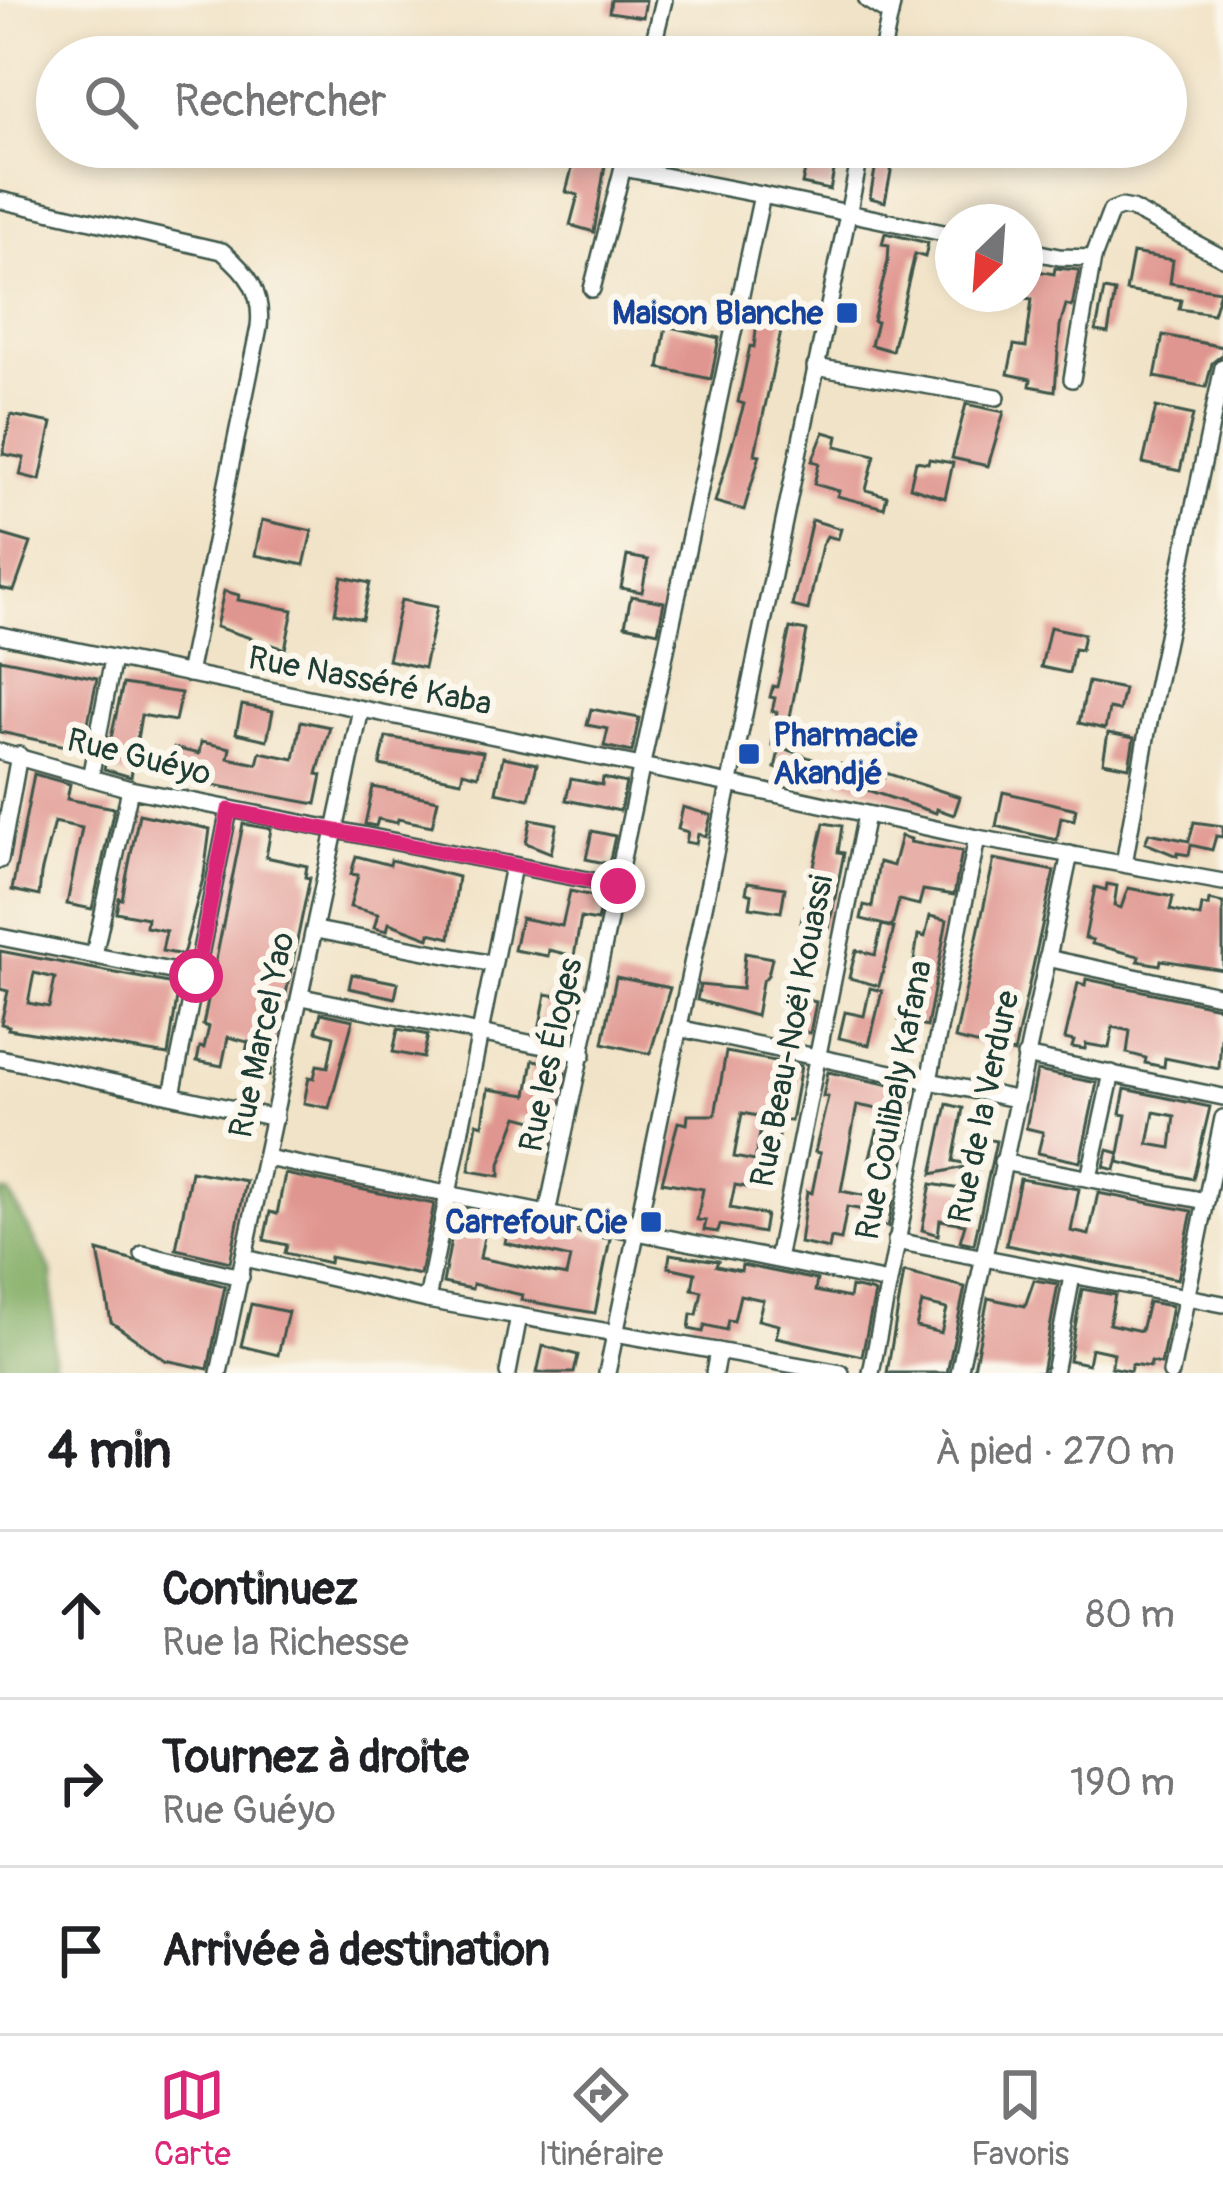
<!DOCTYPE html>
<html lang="fr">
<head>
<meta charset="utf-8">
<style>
	:root { --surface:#fff; --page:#f6f6f6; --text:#202124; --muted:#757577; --line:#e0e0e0; --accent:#db2777 }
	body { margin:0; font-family:Pangolin,sans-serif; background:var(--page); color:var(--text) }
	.compass { position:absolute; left:935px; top:204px; width:108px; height:108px; border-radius:50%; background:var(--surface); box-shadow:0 6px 18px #0003; rotate:205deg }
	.stop { position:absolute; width:36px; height:36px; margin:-27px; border:9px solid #db2777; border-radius:50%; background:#fff }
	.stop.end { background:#db2777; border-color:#fff; box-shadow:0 3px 12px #0008 }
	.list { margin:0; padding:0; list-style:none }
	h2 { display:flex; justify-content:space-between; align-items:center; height:156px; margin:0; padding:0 48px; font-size:51px }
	h2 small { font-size:39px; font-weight:400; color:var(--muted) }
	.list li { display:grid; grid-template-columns:78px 1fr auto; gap:36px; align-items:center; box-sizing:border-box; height:168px; padding:0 48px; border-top:3px solid var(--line) }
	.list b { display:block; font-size:45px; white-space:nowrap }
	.list p { margin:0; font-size:39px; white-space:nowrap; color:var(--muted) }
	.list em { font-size:39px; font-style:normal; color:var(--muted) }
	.icon { flex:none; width:66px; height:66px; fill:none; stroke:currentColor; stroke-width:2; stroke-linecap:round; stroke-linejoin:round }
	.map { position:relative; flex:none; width:1223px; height:1373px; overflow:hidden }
	.search { position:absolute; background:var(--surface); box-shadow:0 6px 18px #0003; left:36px; right:36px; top:36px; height:132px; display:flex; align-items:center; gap:30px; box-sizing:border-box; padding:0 42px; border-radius:66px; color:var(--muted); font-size:45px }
	.sheet { height:660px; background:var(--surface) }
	nav { display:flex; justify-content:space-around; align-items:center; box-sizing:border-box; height:168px; border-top:3px solid var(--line); background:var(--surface); font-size:33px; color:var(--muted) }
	nav a { display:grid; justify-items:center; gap:6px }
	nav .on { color:var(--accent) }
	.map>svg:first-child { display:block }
</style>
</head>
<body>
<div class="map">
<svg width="1223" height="1373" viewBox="0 0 1223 1373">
	<rect width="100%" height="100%" fill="#fbf7ec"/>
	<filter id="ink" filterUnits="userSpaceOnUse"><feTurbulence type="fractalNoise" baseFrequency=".00833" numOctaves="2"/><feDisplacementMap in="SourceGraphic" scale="24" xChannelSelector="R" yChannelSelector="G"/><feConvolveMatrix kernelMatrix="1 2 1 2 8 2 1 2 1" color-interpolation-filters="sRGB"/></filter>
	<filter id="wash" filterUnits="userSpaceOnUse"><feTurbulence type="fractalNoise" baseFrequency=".004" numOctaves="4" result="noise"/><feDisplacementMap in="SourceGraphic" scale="48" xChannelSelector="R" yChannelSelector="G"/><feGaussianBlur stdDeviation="2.7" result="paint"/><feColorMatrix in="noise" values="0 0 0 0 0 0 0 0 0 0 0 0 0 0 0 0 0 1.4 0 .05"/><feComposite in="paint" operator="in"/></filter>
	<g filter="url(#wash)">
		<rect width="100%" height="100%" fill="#f1e3c7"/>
		<!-- forest -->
		<path fill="#83ae66" stroke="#51764d" stroke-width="3" d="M0 1192 9 1193 52 1272 54 1373H0Z"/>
		<g id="blocks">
			<!-- building -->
			<g fill="#e09690" fill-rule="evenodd">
				<path d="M611 0H646L643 17 609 12Z"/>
				<path d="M526 147H608L594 232 570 225 578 195 566 192 573 164Z"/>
				<path d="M810 147H839L830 190 802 184Z"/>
				<path d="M879 147H896L885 202 870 198Z"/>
				<path d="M885 233 928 243 925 257 915 254 892 351 871 345 877 322 873 321 888 261 889 245 882 244Z"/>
				<path d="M1133 253 1173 260 1170 283 1220 291 1213 314 1179 309 1181 300 1126 291Z"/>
				<path d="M1055 268 1079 270 1072 307 1066 305 1060 326 1055 391 1030 386 1031 379 1008 374 1014 345 1026 347 1032 299 1025 298 1032 270 1054 274Z"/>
				<path d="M1104 290 1115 292 1108 333 1096 331Z"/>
				<path d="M758 314 784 317 755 454 760 455 744 510 715 502 744 404 738 402 750 346 754 347Z"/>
				<path d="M666 326 719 338 711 379 659 368Z"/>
				<path d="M1163 335 1223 347 1222 355 1212 363 1206 387 1155 377Z"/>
				<path d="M966 404 1004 412 988 466 952 458Z"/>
				<path d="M1156 407 1193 415 1180 471 1143 463Z"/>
				<path d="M11 415 52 423 40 480 20 475 24 458 3 454Z"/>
				<path d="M824 432 838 436 836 446 875 455 866 490 887 496 884 508 837 496 839 491 814 484 819 463 812 461Z"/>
				<path d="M929 459 953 463 945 498 910 487 916 461 928 463Z"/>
				<path d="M262 520 312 531 304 565 255 555Z"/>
				<path d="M812 520 841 529 838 539 827 536 822 545 808 610 792 606Z"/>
				<path d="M0 534 31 543 14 591 0 588Z"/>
				<path d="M627 556 648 560 642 592 621 588Z"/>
				<path d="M342 577 370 583 362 619 335 613Z"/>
				<path d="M224 591 239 595 238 600 293 610 285 649 216 627Z"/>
				<path d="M631 596 664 602 658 632 625 625Z"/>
				<path d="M401 600 437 607 424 668 388 660Z"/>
				<path d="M1050 627 1084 634 1081 650 1074 649 1069 673 1041 667Z"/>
				<path d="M790 628 807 631 784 747 772 745 777 712 772 711 775 698 770 697 773 686 777 687Z"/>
				<path d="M0 659 97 678 84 743 80 749 0 732Z"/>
				<path d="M1088 682 1124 689 1119 711 1109 709 1105 729 1079 723Z"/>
				<path d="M123 684 181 693 175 721 141 715 131 777 104 769Z"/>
				<path d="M242 705 273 711 267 740 236 733Z"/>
				<path d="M591 709 639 718 632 752 604 746 608 729 587 725Z"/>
				<path d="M301 721 330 727 317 774 322 775 316 804 169 777 174 748 199 754 201 742 230 748 228 758 257 764 260 752 294 759Z"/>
				<path d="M1108 733 1134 738 1129 767 1103 762Z"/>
				<path d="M386 737 483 752 478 776 463 772 461 781 380 765Z"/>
				<path d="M780 747 839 769 840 764 884 778 886 773 960 797 954 815 937 809 936 813 831 778 829 784 775 768Z"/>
				<path d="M503 757 537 764 529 799 496 792Z"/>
				<path d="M34 774 70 784 67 799 114 808 92 909 67 904 82 828 54 822 41 874 39 896 12 890Z"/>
				<path d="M603 778 626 783 620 811 566 800 571 779 602 785Z"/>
				<path d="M373 787 438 800 432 826 398 819 397 823 378 819 376 826 365 824Z"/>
				<path d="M1003 792 1076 809 1074 820 1061 817 1057 840 996 826Z"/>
				<path d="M683 807 711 815 706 836 698 834 696 844 686 842 688 832 678 829Z"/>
				<path d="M139 814 210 829 204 875 183 955 162 951 166 931 146 927 147 918 116 912 119 898 122 899Z"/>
				<path d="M531 819 557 824 551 853 526 843Z"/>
				<path d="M1194 822 1223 826V837L1216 836 1212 850 1191 845 1189 855 1177 853V856L1145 843 1149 833 1189 841Z"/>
				<path d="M824 823 842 826 838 852 844 853 829 928 801 923Z"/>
				<path d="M243 824 271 829 266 857 307 866 305 877 310 878 269 1076 249 1072 245 1058 248 1042 228 1037 222 1066 197 1061 200 1047 204 1048 209 1027 203 1025Z"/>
				<path d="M592 831 615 836 609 864 586 859Z"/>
				<path d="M901 836 911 839 910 842 962 851 954 895 923 890 919 905 899 900 892 927 861 919 864 905 872 907 879 862 893 866Z"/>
				<path d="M356 856 390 865 391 860 458 877 450 938 430 933 429 938 389 923 387 931 374 928 378 914 350 907 358 875 351 874Z"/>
				<path d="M994 859 1054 871 1014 1053 955 1039Z"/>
				<path d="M748 882 785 888 781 912 750 907 752 895 746 893Z"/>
				<path d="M1107 884 1117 886 1114 906 1121 908 1128 888 1173 897 1170 910 1200 917 1202 905 1208 906 1209 900 1223 903V970L1161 960 1160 965 1138 961 1139 956 1092 944 1093 940 1085 938 1095 887 1106 890Z"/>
				<path d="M570 891 602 898 597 921 581 918 574 956 549 950 548 956 514 950 521 918 562 926Z"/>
				<path d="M930 916 947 920 927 1027 899 1020 910 988 918 935 925 937Z"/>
				<path d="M882 925 894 928 879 986 849 978 856 950 875 955Z"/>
				<path d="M0 951 179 985 168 1055 8 1029 9 1026 1 1024 8 991 0 989ZM34 973 55 978 49 1007 28 1003Z"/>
				<path d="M745 953 772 958 768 975 762 982 756 1016 697 1000 700 985 742 989Z"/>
				<path d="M352 974 398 983 395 998 349 988Z"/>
				<path d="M616 977 670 988 650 1054 603 1043Z"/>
				<path d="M1086 979 1223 1008 1219 1069 1165 1058 1164 1067 1145 1063 1146 1058 1127 1053 1130 1031 1113 1027 1109 1048 1086 1044 1085 1049 1072 1047 1074 1041 1065 1039 1078 983 1085 985Z"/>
				<path d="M870 988 882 991 869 1045 839 1038 845 1012 864 1016Z"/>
				<path d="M546 994 580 1000 572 1037 539 1030Z"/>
				<path d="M799 998 816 1002 810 1033 793 1030Z"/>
				<path d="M321 1013 353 1020 329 1108 304 1103 309 1077 314 1078 317 1065 328 1067 334 1036 316 1031Z"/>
				<path d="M398 1029 428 1035 423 1058 393 1052Z"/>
				<path d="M726 1052 801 1066 791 1121 782 1120 769 1191 735 1185 730 1208 766 1215 763 1233 720 1225 718 1232 704 1230 706 1221 697 1220 703 1189 662 1182 678 1122 687 1124 688 1115H715ZM742 1113 763 1117 755 1161 734 1157Z"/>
				<path d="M533 1060 561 1064 560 1072 565 1073 548 1124 518 1116 500 1164V1176L469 1171 477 1123 483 1125 488 1089 527 1095Z"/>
				<path d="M1037 1071 1097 1083 1080 1162 1038 1153 1043 1132 1026 1128Z"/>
				<path d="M828 1072 915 1090 909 1110 896 1107 890 1139 904 1142 898 1171 868 1164 883 1110 857 1105 841 1191 893 1201 888 1227 873 1224 875 1212 847 1207 841 1240 831 1238 829 1249 800 1243 807 1191 812 1193 820 1153 815 1152 828 1097 823 1096Z"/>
				<path d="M1125 1089 1210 1107 1193 1179 1118 1162 1119 1154 1115 1170 1104 1167 1108 1150 1119 1153 1126 1115 1120 1114ZM1154 1112 1175 1116 1171 1148 1148 1144Z"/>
				<path d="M947 1104 963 1108 953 1161 974 1165 932 1174Z"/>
				<path d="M984 1139 996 1141 974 1244 960 1241 965 1224 940 1220 938 1235 922 1230 931 1184 972 1191Z"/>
				<path d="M191 1171 246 1181 230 1262 176 1249Z"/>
				<path d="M285 1174 434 1204 420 1275 330 1257 329 1263 285 1253 287 1245 264 1240 270 1212 277 1214Z"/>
				<path d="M1020 1179 1079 1189 1071 1231 1089 1235 1098 1193 1192 1211 1178 1279 1006 1245Z"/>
				<path d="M457 1208 488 1215 480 1258 566 1276 570 1258 505 1243 510 1219 610 1239 595 1313 521 1300 522 1295 473 1284 472 1289 443 1283Z"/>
				<path d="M98 1251 225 1286 208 1369 165 1360 111 1322Z"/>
				<path d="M670 1254 718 1261 716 1266 741 1271 742 1265 817 1280 815 1291 849 1298 851 1287 870 1291 875 1293 862 1356 776 1337 779 1325 758 1320 763 1300 740 1295 734 1321 728 1320 726 1330 705 1325 703 1332 689 1329 691 1314 697 1315 702 1291 692 1289 695 1273 668 1267Z"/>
				<path d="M904 1272 965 1287 947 1373H887ZM922 1303 947 1309 941 1333 916 1327Z"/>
				<path d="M1034 1280 1058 1284 1042 1373H973L988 1298 1025 1306Z"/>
				<path d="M1082 1289 1115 1295 1109 1324 1141 1331 1148 1302 1172 1306 1161 1364 1151 1362 1150 1367 1132 1364 1130 1371 1111 1367 1114 1353 1091 1348 1088 1364 1069 1360Z"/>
				<path d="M251 1304 288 1312 278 1355 241 1346Z"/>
				<path d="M543 1346 578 1355 574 1373H537Z"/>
			</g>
		</g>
	</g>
	<g filter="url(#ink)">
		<use href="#blocks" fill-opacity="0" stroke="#3e564a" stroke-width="3"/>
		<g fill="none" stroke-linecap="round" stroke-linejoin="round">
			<!-- minor casing -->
			<g stroke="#3e564a" stroke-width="20">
				<g id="minor">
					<path d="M867 0 890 14"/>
					<path d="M650 57 664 0"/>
					<path d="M881 57 893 0"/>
					<path d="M623 168 762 195"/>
					<path d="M0 200 222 251C248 273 263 292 259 327L188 674"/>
					<path d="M1025 250 1059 257 1093 258 1111 211 1121 207 1132 209 1223 258"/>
					<path d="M592 289 628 147"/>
					<path d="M815 367 997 397"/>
					<path d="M1072 379 1093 258"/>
					<path d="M0 635 729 784 977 838 1223 882"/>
					<path d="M0 752 130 789 618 886"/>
					<path d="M90 778 113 659"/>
					<path d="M0 860 19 755"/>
					<path d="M1124 864 1147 732 1223 367"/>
					<path d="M316 930 493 964"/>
					<path d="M0 937 196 976"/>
					<path d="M94 955 130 789"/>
					<path d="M1047 958 1223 996"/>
					<path d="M302 997 583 1054"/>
					<path d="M678 1028 1015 1099"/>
					<path d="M1025 1056 1223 1097"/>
					<path d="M0 1058 275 1118"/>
					<path d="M172 1095 229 810"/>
					<path d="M266 1158 888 1282"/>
					<path d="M1002 1162 1206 1201"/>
					<path d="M1089 1178 1112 1073"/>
					<path d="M547 1214 762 195 953 235"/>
					<path d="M896 1241 1223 1304"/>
					<path d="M143 1254 241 1277"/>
					<path d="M245 1258 427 1300 841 1373"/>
					<path d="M777 1259 866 815"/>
					<path d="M427 1300 513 866"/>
					<path d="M219 1373 361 709"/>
					<path d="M508 1373 519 1316"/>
					<path d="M607 1373 862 147"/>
					<path d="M714 1373 718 1351"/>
					<path d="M871 1373 977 838"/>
					<path d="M959 1373 1070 854"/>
					<path d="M1054 1373 1072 1276"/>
					<path d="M1171 1373 1223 1118"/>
				</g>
			</g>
			<!-- minor -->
			<use href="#minor" stroke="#fff" stroke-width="15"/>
		</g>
	</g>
	<g fill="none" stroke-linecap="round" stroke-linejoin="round" filter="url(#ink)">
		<!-- route -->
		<path stroke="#db2777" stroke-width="15" d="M196 976 229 810 618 886"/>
	</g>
	<!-- markers -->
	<g fill="#1a4fb4" stroke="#fbf7ec" stroke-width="4.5">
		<rect x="835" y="301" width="24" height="24" rx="6"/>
		<rect x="737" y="742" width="24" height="24" rx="6"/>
		<rect x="639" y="1210" width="24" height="24" rx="6"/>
	</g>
	<g text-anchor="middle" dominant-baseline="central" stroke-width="12" stroke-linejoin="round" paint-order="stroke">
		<!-- transit labels -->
		<g font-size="33" font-weight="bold" fill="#164399" stroke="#fbf7ec" text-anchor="end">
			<text x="823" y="313">Maison Blanche</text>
			<text x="773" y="735" text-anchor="start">Pharmacie<tspan x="773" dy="38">Akandjé</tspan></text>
			<text x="627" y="1222">Carrefour Cie</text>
		</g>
		<!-- street labels -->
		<g font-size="33" fill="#1f3d34" stroke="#fbf7ec">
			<text transform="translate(370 681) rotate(11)">Rue Nasséré Kaba</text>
			<text transform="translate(139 757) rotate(14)">Rue Guéyo</text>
			<text transform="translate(792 1031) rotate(-79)">Rue Beau-Noël Kouassi</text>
			<text transform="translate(262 1035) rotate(-78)">Rue Marcel Yao</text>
			<text transform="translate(551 1055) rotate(-78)">Rue les Éloges</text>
			<text transform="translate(894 1100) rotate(-79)">Rue Coulibaly Kafana</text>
			<text transform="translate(984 1107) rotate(-78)">Rue de la Verdure</text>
		</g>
	</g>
</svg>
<svg class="compass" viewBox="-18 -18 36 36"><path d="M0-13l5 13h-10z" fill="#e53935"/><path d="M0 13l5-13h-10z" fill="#757577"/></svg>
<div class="stop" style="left:196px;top:976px"></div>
<div class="stop end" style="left:618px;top:886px"></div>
<div class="search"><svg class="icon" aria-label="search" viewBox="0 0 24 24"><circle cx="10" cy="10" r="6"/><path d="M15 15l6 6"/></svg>Rechercher</div>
</div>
<section class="sheet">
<h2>4 min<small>À pied · 270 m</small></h2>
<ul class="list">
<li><svg class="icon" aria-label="ahead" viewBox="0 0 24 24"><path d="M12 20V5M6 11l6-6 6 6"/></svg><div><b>Continuez</b><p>Rue la Richesse</p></div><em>80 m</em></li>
<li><svg class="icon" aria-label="right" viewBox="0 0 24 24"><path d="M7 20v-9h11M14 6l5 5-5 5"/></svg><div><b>Tournez à droite</b><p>Rue Guéyo</p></div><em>190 m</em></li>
<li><svg class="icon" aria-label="arrive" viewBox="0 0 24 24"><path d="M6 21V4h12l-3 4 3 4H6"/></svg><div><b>Arrivée à destination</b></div></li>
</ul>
</section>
<nav>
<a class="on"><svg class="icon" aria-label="map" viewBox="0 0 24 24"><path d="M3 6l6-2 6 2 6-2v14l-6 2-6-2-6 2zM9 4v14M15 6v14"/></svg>Carte</a>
<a><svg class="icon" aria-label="directions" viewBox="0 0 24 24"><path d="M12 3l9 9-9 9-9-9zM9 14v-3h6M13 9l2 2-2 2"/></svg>Itinéraire</a>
<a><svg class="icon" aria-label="saved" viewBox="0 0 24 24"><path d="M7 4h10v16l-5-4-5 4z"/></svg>Favoris</a>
</nav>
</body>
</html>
